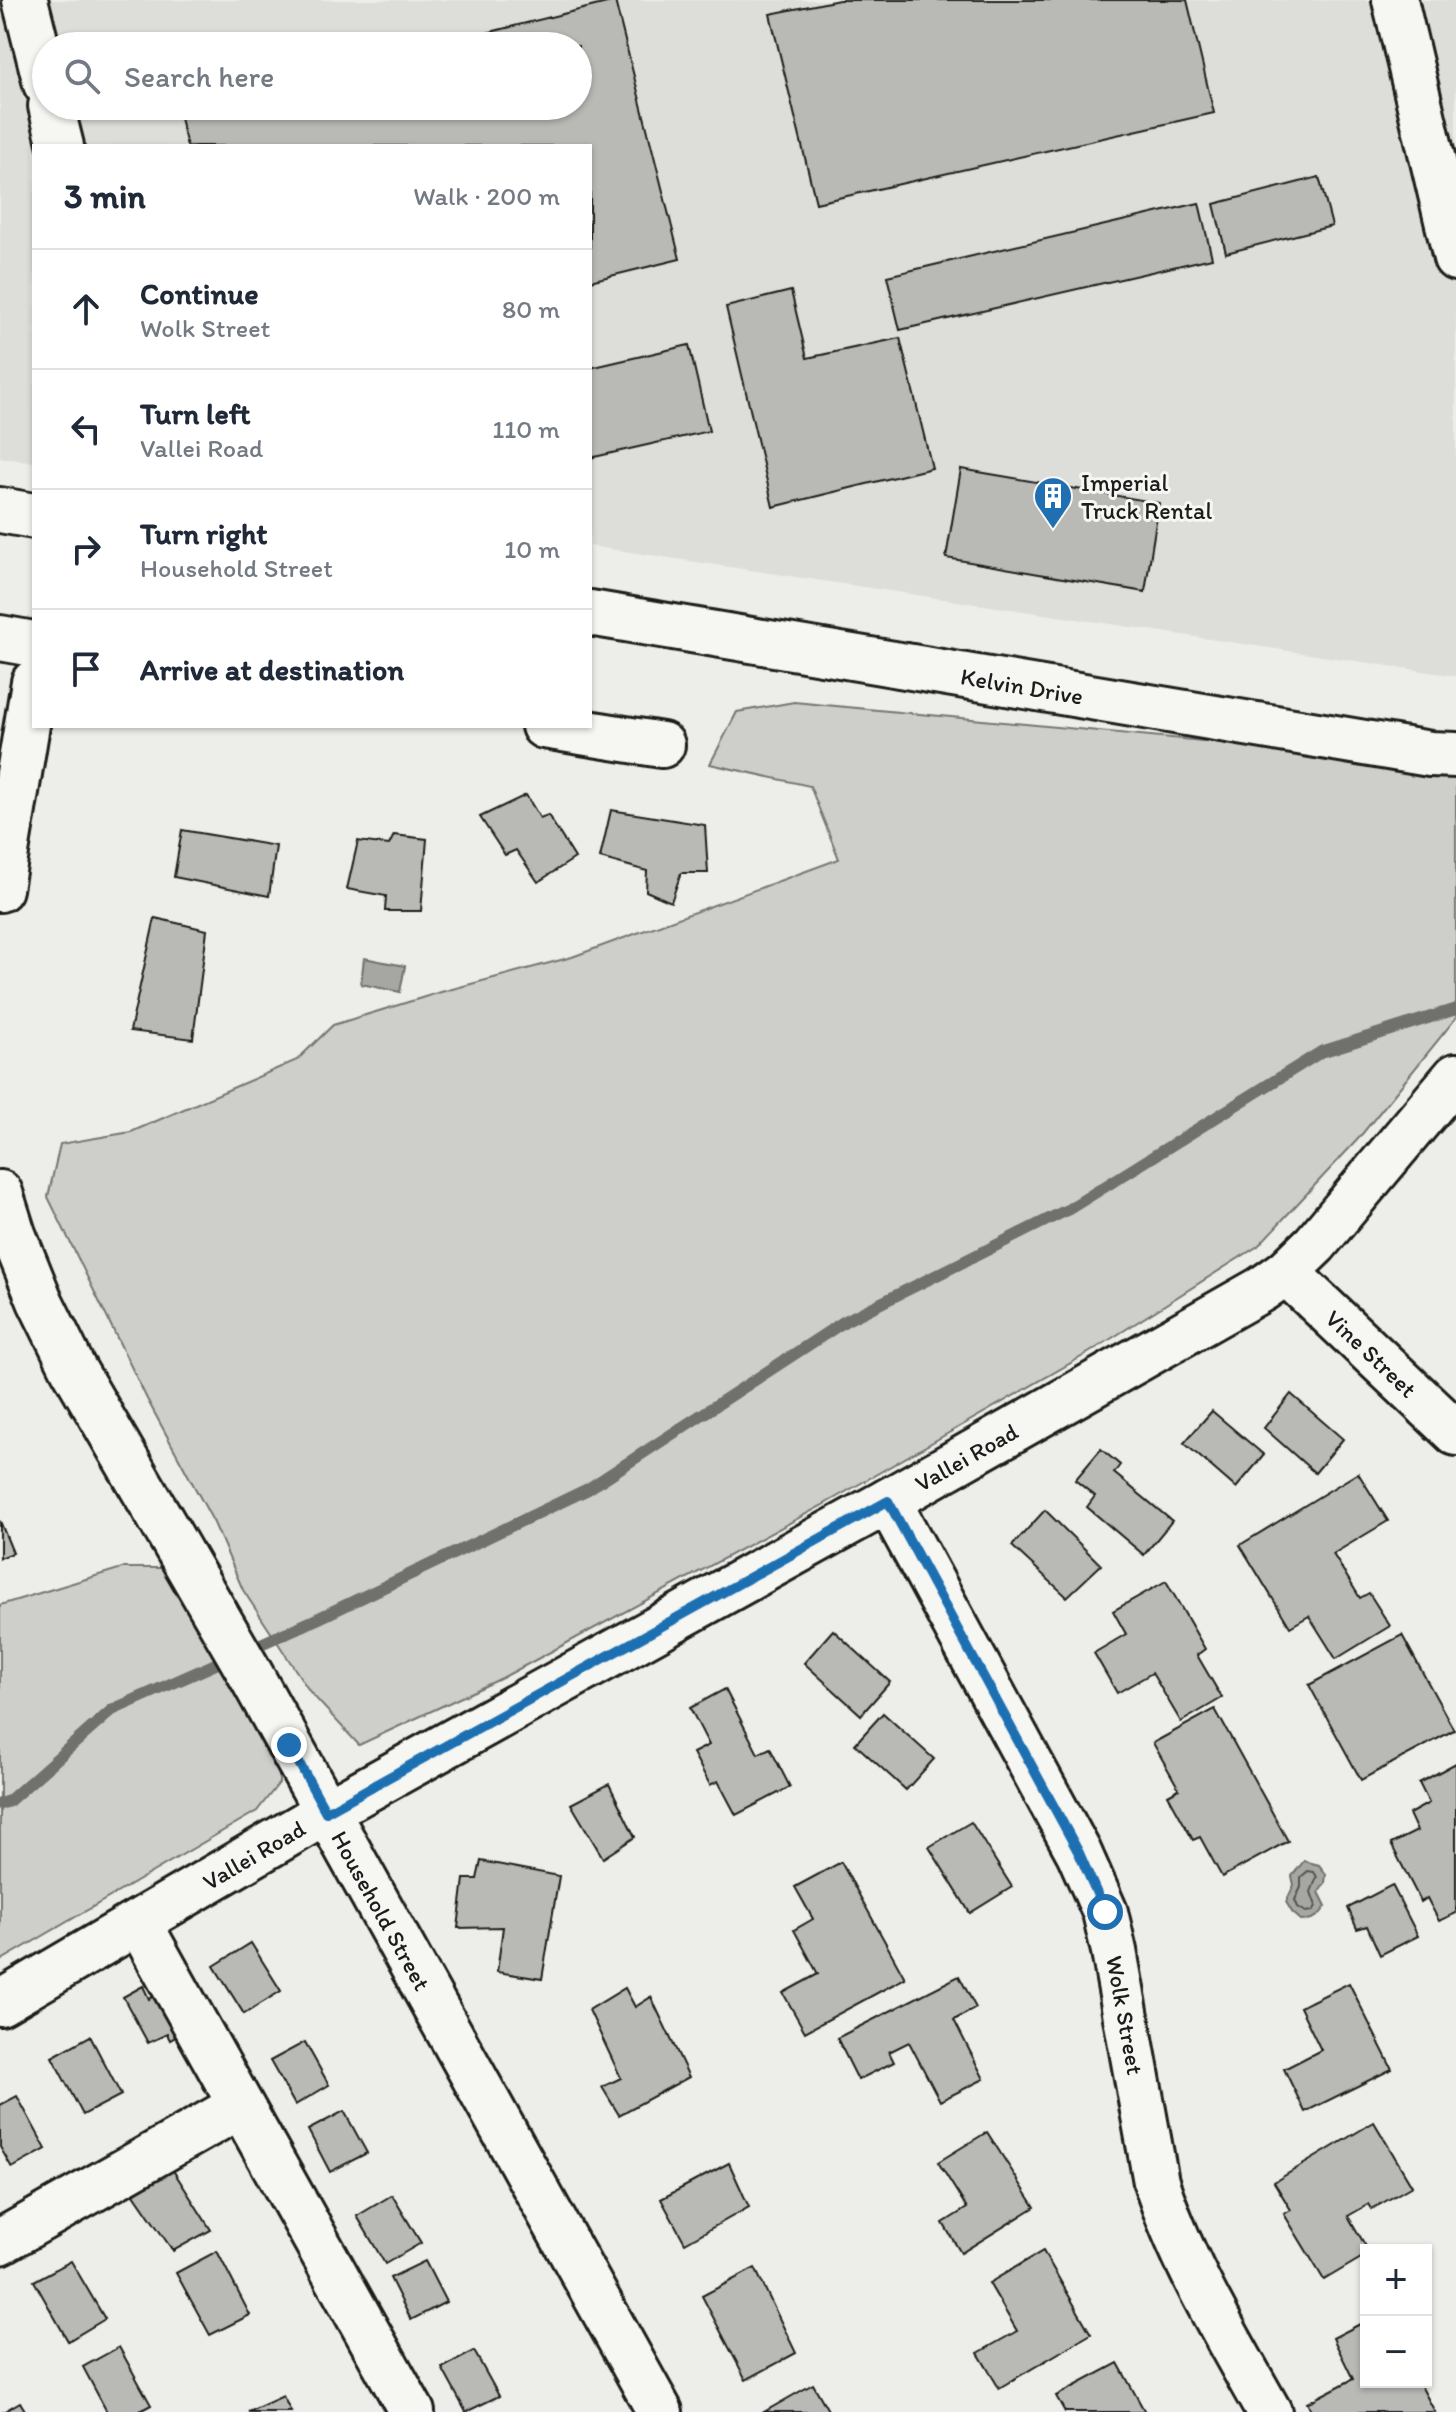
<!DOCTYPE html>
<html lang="en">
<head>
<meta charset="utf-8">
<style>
	:root { --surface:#fff; --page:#f6f6f7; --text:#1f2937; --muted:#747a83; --line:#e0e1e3 }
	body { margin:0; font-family:Itim,sans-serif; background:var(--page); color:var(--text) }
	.controls { position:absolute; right:24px; bottom:24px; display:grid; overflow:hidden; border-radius:0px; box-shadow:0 2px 6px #0004 }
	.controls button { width:72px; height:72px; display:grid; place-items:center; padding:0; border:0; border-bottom:2px solid var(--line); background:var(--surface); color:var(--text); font:40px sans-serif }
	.stop { position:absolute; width:24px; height:24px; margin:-18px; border:6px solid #1f6fb2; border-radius:50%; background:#fff }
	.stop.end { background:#1f6fb2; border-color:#fff; box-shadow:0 2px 8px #0008 }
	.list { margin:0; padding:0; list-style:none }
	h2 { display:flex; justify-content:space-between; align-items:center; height:104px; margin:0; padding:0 32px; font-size:34px }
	h2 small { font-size:26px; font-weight:400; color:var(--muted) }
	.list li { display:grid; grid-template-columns:52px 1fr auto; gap:24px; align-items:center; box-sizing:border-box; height:120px; padding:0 32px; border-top:2px solid var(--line) }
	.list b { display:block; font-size:30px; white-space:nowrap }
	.list p { margin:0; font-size:26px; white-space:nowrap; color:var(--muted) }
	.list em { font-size:26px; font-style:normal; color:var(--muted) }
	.icon { flex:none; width:44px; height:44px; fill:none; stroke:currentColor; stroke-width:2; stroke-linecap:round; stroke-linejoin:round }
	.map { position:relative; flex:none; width:1456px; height:2412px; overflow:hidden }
	.search { position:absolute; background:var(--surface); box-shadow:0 2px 6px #0004; left:32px; top:32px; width:560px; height:88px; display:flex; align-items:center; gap:20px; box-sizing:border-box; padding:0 28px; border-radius:44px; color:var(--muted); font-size:30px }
	.panel { position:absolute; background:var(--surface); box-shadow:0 2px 6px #0004; left:32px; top:144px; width:560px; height:584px; border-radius:0px }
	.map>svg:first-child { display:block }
</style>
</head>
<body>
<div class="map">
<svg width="1456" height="2412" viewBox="0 0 1456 2412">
	<rect width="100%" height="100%" fill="#edede9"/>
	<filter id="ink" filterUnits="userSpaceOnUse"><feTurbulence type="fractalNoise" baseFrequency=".0125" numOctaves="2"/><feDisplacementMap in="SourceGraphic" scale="16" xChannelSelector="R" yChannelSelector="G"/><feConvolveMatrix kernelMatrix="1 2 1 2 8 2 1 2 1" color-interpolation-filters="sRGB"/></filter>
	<g filter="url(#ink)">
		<!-- built -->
		<path fill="#ddddda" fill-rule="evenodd" d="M0 0H1456V676L590 546V146H34V462L0 457ZM46 46H578V106H46Z"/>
		<!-- green -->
		<g fill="#cececb" stroke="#757574" stroke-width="2">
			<path d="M794 702 1411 761 1456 768V1018L1358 1139 1258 1246 1090 1352 821 1506 502 1678 359 1745 310 1692 243 1590 214 1523 147 1399 48 1197 60 1144 131 1132 297 1060 333 1025 441 992 572 957 839 859 810 786 710 764 737 712Z"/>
			<path d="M122 1568H183L278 1742 279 1783 257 1811 0 1961V1605Z"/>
		</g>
		<!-- water -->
		<g fill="#a6a6a3" stroke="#6f6f6d" stroke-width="2">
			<path d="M364 958 405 966 400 992 361 984Z"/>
			<path d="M1304 1861 1319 1865 1326 1874 1325 1883 1319 1892 1326 1906C1319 1917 1315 1919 1302 1921L1292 1912 1286 1902 1294 1885 1292 1876Z"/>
		</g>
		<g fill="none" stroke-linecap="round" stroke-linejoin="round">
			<!-- shore -->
			<path stroke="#535352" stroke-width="2" d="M1308 1871 1314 1872 1317 1877 1311 1892 1316 1906 1313 1911 1306 1912 1298 1907 1295 1900 1301 1887V1877Z"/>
			<!-- stream -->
			<path stroke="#6f6f6d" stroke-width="12" d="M0 1804 9 1801 112 1710 317 1619 588 1489 845 1321 1069 1209 1321 1052 1456 1009"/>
		</g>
		<!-- building -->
		<g fill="#b9b9b6" stroke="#1c1c1c" stroke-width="2">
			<path d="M839 0H1187L1214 113 816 203 770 14Z"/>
			<path d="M615 1 680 259 590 281V146H187L177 106H578V46H434Z"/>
			<path d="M1319 177 1332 226 1226 253 1214 204Z"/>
			<path d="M1199 203 1212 258 900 330 887 276Z"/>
			<path d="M791 291 807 358 900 338 932 468 773 507 726 307Z"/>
			<path d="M689 345 709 431 590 458V368Z"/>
			<path d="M961 469 1159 503 1145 592 946 558Z"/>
			<path d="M526 795 540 818 548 815 575 858 538 882 516 850 505 855 480 817Z"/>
			<path d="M611 810 705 825 708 873H681L671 902 646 891 647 871 600 858Z"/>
			<path d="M182 830 276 846 269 896 174 877Z"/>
			<path d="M394 835 427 839 421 911H385L386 896 347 889 358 841 389 845Z"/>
			<path d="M155 918 207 930 193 1039 130 1031Z"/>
			<path d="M1291 1394 1343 1439 1315 1473 1264 1428Z"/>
			<path d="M1212 1411 1264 1455 1236 1488 1184 1443Z"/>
			<path d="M1101 1449 1120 1465 1114 1473 1172 1521 1144 1555 1087 1507 1095 1496 1075 1480Z"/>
			<path d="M1358 1473 1388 1521 1333 1554 1360 1598 1369 1593 1390 1626 1336 1659 1309 1616 1290 1627 1240 1545Z"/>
			<path d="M1045 1510 1101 1565 1067 1597 1012 1546Z"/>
			<path d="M0 1521 13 1553 0 1558Z"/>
			<path d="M1166 1581 1205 1649 1197 1655 1222 1698 1181 1722 1152 1673 1117 1693 1094 1653 1126 1634 1113 1611Z"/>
			<path d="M833 1630 890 1682 861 1715 804 1663Z"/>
			<path d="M1402 1635 1454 1730 1361 1780 1309 1685Z"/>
			<path d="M725 1689 758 1754 770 1748 790 1787 736 1815 718 1781 710 1785 693 1753 709 1745 690 1708Z"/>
			<path d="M1215 1709 1288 1841 1222 1877 1200 1837 1193 1840 1168 1795 1179 1789 1153 1743Z"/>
			<path d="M883 1713 934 1759 906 1790 855 1744Z"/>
			<path d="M1456 1763V1913L1439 1921 1427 1898 1421 1902 1391 1844 1417 1831 1409 1814 1429 1803 1419 1783Z"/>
			<path d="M609 1784 635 1837 603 1858 571 1804Z"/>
			<path d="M971 1822 1012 1887 970 1913 929 1847Z"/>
			<path d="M481 1861 559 1876 542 1979 497 1972 503 1927 458 1928 464 1879H477Z"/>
			<path d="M841 1862 905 1978 805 2032 783 1993 818 1974 794 1930 813 1919 795 1887Z"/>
			<path d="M1392 1885 1418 1936 1380 1955 1367 1926 1357 1929 1348 1908Z"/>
			<path d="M251 1943 281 1991 244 2014 214 1966Z"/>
			<path d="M959 1976 976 2008 954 2020 984 2079 940 2101 909 2042 889 2052 894 2062 858 2080 837 2038Z"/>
			<path d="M1349 1983 1392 2069 1305 2112 1284 2069 1321 2050 1300 2007Z"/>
			<path d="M143 1986 149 1999 162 1991 184 2032 170 2040 167 2034 148 2043 123 1997Z"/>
			<path d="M625 1988 635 2007 651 1997 689 2077 619 2115 602 2087 621 2078 589 2010Z"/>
			<path d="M90 2036 121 2095 83 2115 52 2057Z"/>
			<path d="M305 2042 329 2085 295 2105 270 2061Z"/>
			<path d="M17 2096 46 2149 12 2168 0 2147V2105Z"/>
			<path d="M344 2111 367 2153 330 2172 308 2130Z"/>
			<path d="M1374 2122 1412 2186 1372 2209 1369 2204 1348 2216 1368 2250H1366V2255L1324 2280 1284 2214 1291 2210 1274 2182Z"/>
			<path d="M987 2132 1035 2207 961 2253 943 2223 967 2208 938 2162Z"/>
			<path d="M729 2163 749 2207 685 2243 661 2199Z"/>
			<path d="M171 2167 211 2230 173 2251 134 2194Z"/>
			<path d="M392 2195 421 2243 385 2264 357 2216Z"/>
			<path d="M217 2251 250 2315 210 2335 176 2273Z"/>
			<path d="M1043 2251 1091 2334 999 2388 978 2353 1017 2331 989 2283Z"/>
			<path d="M71 2261 105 2319 68 2341 34 2281Z"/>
			<path d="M425 2261 446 2302 411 2320 390 2278Z"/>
			<path d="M755 2268 796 2353 746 2380 702 2296Z"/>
			<path d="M1366 2321V2382H1419L1435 2412H1312L1307 2403 1353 2379 1333 2338Z"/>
			<path d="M119 2347 151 2405 138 2412H107L83 2367Z"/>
			<path d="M474 2351 499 2396 466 2412 442 2368Z"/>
			<path d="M1118 2363 1145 2412H1065L1056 2396Z"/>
			<path d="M813 2384 829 2412H764Z"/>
			<path d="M283 2396 291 2412H248Z"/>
			<path d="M20 2402 26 2412H3Z"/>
		</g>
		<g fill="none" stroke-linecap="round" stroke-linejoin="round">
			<!-- minor casing -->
			<g stroke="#1c1c1c" stroke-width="50">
				<g id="minor">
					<path d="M25 0 46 84"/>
					<path d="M1395 0 1456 258"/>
					<path d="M51 106 61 146"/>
					<path d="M0 510 34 516"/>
					<path id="s1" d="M590 613 1430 754 1456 755"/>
					<path d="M0 638 34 644"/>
					<path d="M544 726 662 745"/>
					<path d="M0 889 34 682"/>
					<path id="s2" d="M0 1193 13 1234 40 1301 73 1368 247 1668 660 2412"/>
					<path id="s3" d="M1286 1272 1456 1433"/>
					<path id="s4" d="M888 1501 1079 1853 1105 1912 1114 1951 1156 2182C1182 2263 1227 2337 1269 2412"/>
					<path d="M139 1923 412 2412"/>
					<path id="s5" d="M0 2003 326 1812 888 1501 1262 1289 1286 1272 1315 1244 1456 1076"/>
					<path d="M0 2242 240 2106"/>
				</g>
			</g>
			<!-- minor -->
			<use href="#minor" stroke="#f6f6f2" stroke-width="44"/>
		</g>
	</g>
	<g fill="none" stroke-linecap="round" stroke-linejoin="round" filter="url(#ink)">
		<!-- route -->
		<path stroke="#1f6fb2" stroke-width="10" d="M289 1745 326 1812 888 1501 1079 1853 1105 1912"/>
	</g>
	<!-- icons -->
	<defs>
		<g id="building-pin" transform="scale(2)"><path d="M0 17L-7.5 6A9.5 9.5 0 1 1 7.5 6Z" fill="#1f6fb2" stroke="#f6f6f2"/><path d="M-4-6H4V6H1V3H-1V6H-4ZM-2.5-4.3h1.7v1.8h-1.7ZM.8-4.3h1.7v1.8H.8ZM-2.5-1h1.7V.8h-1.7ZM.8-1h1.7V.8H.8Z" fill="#fff"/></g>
	</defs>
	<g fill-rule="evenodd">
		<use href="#building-pin" x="1053" y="496"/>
	</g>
	<g text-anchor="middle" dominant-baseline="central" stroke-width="6" stroke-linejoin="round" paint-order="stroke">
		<!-- poi labels -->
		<g font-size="24" fill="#1c1c1c" stroke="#f6f6f2" text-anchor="start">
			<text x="1081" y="482">Imperial<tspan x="1081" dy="28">Truck Rental</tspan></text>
		</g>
		<!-- street labels -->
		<g font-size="24" fill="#1c1c1c" stroke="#f6f6f2">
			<text stroke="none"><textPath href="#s1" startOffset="438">Kelvin Drive</textPath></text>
			<text stroke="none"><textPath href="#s3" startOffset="118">Vine Street</textPath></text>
			<text stroke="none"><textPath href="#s5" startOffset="1110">Vallei Road</textPath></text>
			<text stroke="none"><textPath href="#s5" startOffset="294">Vallei Road</textPath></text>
			<text stroke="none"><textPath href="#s2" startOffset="814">Household Street</textPath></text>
			<text stroke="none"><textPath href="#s4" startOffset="570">Wolk Street</textPath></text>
		</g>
	</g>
</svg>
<div class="controls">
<button>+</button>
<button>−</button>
</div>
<div class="stop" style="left:1105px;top:1912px"></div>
<div class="stop end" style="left:289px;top:1745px"></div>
<div class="search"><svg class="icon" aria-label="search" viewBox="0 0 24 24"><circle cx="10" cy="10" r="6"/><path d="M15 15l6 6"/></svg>Search here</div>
<section class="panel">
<h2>3 min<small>Walk · 200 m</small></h2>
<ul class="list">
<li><svg class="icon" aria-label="ahead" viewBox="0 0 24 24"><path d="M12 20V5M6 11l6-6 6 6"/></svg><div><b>Continue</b><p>Wolk Street</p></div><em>80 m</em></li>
<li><svg class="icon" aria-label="left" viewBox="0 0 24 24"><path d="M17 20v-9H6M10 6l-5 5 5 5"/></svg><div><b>Turn left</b><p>Vallei Road</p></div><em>110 m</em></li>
<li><svg class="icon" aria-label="right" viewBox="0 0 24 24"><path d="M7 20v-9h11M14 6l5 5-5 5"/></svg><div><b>Turn right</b><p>Household Street</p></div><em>10 m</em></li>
<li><svg class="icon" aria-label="arrive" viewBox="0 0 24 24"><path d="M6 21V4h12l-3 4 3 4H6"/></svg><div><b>Arrive at destination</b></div></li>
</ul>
</section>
</div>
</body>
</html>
